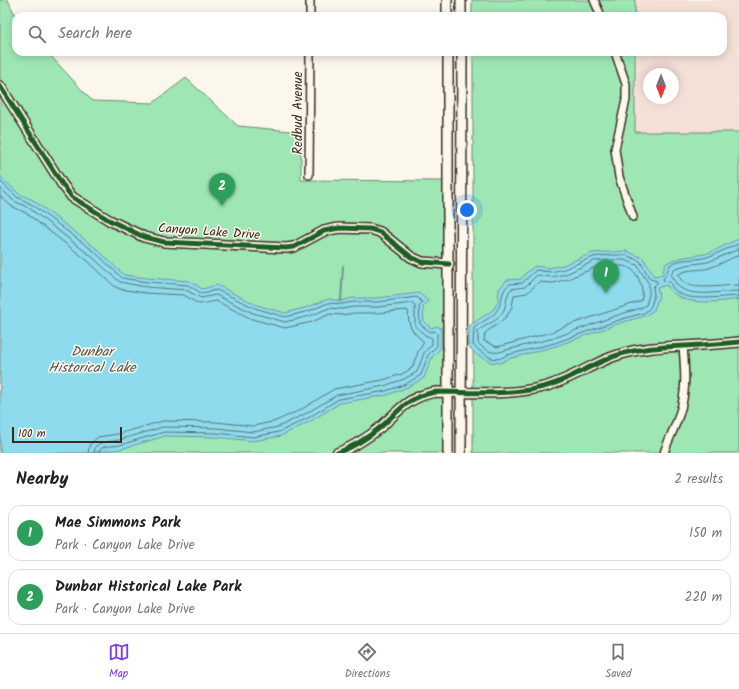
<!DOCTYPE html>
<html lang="en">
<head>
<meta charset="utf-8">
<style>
	:root { --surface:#fff; --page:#f6f6f6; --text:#202124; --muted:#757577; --line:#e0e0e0; --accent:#7c3aed }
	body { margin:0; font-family:Kalam,sans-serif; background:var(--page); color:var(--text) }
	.compass { position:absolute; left:643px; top:68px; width:36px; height:36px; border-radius:50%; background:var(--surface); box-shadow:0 2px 10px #0003; rotate:180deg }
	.scale { position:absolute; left:12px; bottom:10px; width:110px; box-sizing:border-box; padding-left:4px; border:2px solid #3b2a1e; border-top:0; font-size:11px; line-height:14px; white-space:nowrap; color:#3b2a1e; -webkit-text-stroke:3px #fbf7ec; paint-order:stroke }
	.you { position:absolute; left:467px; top:210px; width:14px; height:14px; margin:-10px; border:3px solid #fff; border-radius:50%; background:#1a73e8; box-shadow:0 0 0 6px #1a73e833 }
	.badge { display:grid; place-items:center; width:26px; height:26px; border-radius:50%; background:var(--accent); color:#fff; font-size:13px; font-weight:700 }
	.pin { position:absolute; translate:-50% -33px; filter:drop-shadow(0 1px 2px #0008) }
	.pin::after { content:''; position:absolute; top:21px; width:14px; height:12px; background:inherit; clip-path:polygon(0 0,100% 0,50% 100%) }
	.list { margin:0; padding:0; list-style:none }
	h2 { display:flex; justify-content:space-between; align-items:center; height:52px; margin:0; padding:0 16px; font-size:17px }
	h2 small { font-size:13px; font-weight:400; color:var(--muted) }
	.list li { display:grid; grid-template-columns:26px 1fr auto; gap:12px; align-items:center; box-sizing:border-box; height:56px; margin:0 8px 8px; padding:0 8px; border:1px solid var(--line); border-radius:12px }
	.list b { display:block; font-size:15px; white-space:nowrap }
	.list p { margin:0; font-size:13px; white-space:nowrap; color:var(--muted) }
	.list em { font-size:13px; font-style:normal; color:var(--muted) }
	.icon { flex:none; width:22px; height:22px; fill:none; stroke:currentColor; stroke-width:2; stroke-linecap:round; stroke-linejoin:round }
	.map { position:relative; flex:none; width:739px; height:453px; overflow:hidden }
	.search { position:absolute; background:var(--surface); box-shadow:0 2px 10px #0003; left:12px; right:12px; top:12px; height:44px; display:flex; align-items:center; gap:10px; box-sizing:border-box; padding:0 14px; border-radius:12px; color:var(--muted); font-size:15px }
	.sheet { height:180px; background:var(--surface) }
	nav { display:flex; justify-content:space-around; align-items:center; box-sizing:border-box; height:56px; border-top:1px solid var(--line); background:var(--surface); font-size:11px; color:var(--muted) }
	nav a { display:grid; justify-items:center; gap:2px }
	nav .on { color:var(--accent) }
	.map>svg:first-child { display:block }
</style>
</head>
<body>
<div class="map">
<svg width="739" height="453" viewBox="0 0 739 453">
	<rect width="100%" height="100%" fill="#fbf7ec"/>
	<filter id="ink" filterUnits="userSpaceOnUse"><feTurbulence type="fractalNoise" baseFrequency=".025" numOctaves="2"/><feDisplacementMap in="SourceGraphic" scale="8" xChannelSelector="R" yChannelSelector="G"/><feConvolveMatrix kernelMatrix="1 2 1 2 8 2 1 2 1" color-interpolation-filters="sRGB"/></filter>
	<g filter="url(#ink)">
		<!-- built -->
		<path fill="#f5e0d8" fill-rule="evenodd" d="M635 0H739V132H635V52H723V16H635ZM649 74H673V98H649Z"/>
		<!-- green -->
		<g fill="#9ee7b5" stroke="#6c886a">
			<path d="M0 0H8L16 17V52H47L92 101 153 103 186 78 238 126 301 132V180L443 181 444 231 443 453H0Z"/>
			<rect x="472" y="0" width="163" height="16"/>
			<path d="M473 52H635V132H739V453H473Z"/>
		</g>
		<!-- water -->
		<g fill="#8edbee" stroke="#6d949b">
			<path d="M0 176 19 194 33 200 97 249 124 275 147 278 190 281 202 289 217 285 257 305 285 313 308 307 328 299 341 301 352 298H377L419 293 428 301 423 307 424 322 431 328 437 326 441 328V348L432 357 424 378 408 387 387 395 340 403 309 422 281 436 253 441 216 437 165 436 121 449 88 453H0Z"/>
			<path d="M739 239V299C717 302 678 308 667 285L657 288 659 295 654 310 645 316 623 322 556 346 508 359 500 363 491 362 477 355 468 346 469 326 493 310 498 302 499 289 507 280 521 279 527 272 535 266 549 268 563 265 592 253 627 251 643 258 654 276 663 274 665 264C678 256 690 257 704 254 714 252 728 243 739 239Z"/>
		</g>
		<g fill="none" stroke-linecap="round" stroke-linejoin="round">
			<!-- shore -->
			<g stroke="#5c7171" stroke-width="1">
				<path d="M0 181 17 197 31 204 95 252 122 278 147 282 188 285 201 293 217 290 255 308 285 317 309 311 328 303 342 304 353 302H377L417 297 422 302 419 307 420 324 430 332 435 331 437 333V346L428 355 421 375 406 384 386 391 339 399 308 418 279 432 253 437 216 433 164 432 120 445 103 447 100 450 99 453"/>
				<path d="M0 188 14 201 29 208 91 256 120 282 146 287 186 290 201 298 216 295 253 313 285 322 310 316 329 308 342 309 353 307H378L413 303 415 305V326L425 335 432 338V344L424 353 417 372 404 379 384 386 337 395 305 414 278 427 253 432 216 428 163 427 119 440 100 443 95 447 94 453"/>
				<path d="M0 196 11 206 26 213 88 261 114 286 120 289 145 293 184 295 195 302 200 304 216 301 252 319 285 328 312 322 330 314 343 315 354 313H378L407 310 408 311C409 329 411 330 424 342L418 352 412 368 402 374 383 380 334 389 302 409 276 421 253 426 216 422 163 421 118 434 98 437 90 444 88 453"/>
				<path d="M739 244C728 247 718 254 707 257 696 261 680 257 670 265 667 269 667 275 663 279L664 281 670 282C671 284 671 286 673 288 684 304 722 296 739 296"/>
				<path d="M739 249 708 262 686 265 676 268 673 270 671 276C674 280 676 284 679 287 693 298 722 291 739 291"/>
				<path d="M612 255H626L640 261 650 279 657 281V283L653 287 654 295 652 303 650 308 644 313 622 319 555 343 507 355 499 359 491 358 480 351 473 345 474 328C480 322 493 318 497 310 504 300 499 294 509 284L522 283 536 270 550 272 564 269 593 257Z"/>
				<path d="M739 255C729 259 719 265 709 268 700 271 686 268 678 275 681 279 682 282 687 284 700 290 724 285 739 285"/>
				<path d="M612 260H625L637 265 649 284V295L646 305 641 308 621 314 554 338 506 350C494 355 487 352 478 343V331C485 325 495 322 500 316 508 307 505 296 511 289L525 287 537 275 552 277 566 274 594 261Z"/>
				<path d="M612 266C619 266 625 265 631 269 639 274 645 292 641 301L565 326 552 332 497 347 484 341 485 333C495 325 506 321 512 307 513 303 513 299 514 295L527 293 539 282 553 283 568 279 596 267Z"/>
			</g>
			<!-- stream -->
			<path stroke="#6d949b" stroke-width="2" d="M341 301 343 266"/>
			<!-- street casing -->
			<g stroke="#3b2a1e" stroke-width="10">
				<g id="street">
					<path d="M594 0 601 16"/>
					<path d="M310 16V0"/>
					<path d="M615 52 626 84V100L615 149 619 177 633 217"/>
					<path d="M309 175 310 52"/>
					<path d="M664 453C668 440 675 428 679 415 687 392 685 370 683 346"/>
				</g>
			</g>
			<!-- secondary casing -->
			<g stroke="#3b2a1e" stroke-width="12">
				<g id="secondary">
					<path d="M447 0V16"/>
					<path d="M461 0V16"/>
					<path d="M0 86 62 184 72 197 109 220 144 237 164 242 286 248 294 247 324 231 339 228 370 229 380 232 411 257 422 262 449 264"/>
					<path d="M337 453C353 447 369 437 382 426 400 409 410 396 436 392 471 392 508 396 543 387 569 381 592 363 618 355 639 348 662 347 684 346 703 345 721 344 739 342"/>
					<path d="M448 453V52"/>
					<path d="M461 453 462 52"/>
				</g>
			</g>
			<!-- street -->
			<use href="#street" stroke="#fbf7ec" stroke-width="7"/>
			<!-- secondary -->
			<use href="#secondary" stroke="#fbf7ec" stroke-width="9"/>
			<!-- cycleway casing -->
			<g stroke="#fbf7ec" stroke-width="8">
				<g id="cycleway">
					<path d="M0 86 62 184 72 197 109 220 144 237 164 242 286 248 294 247 324 231 339 228 370 229 380 232 411 257 422 262 449 264"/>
					<path d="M337 453C353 447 369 437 382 426 400 409 410 396 436 392 471 392 508 396 543 387 569 381 592 363 618 355 639 348 662 347 684 346 703 345 721 344 739 342"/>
				</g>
			</g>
			<!-- cycleway -->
			<use href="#cycleway" stroke="#1b5e20" stroke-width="5"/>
		</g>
	</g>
	<g text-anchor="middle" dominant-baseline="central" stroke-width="3" stroke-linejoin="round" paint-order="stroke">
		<!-- street labels -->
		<g font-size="13" fill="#3b2a1e" stroke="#fbf7ec">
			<text transform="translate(298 113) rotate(-90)">Redbud Avenue</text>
			<text transform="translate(209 232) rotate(4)">Canyon Lake Drive</text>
		</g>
		<!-- water labels -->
		<g font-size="14" font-style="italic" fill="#505652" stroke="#fbf7ec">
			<text x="92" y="352">Dunbar<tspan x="92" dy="16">Historical Lake</tspan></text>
		</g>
	</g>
</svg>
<svg class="compass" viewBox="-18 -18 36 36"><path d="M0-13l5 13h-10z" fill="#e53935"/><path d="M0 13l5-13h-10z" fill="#757577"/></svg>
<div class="scale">100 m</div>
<div class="you"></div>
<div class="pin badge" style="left:606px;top:293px;background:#2e9e5b">1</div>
<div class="pin badge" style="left:222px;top:206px;background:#2e9e5b">2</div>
<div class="search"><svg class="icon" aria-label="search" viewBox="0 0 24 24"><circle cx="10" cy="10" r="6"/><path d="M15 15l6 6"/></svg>Search here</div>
</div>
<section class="sheet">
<h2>Nearby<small>2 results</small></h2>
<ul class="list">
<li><span class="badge" style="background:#2e9e5b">1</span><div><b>Mae Simmons Park</b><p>Park · Canyon Lake Drive</p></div><em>150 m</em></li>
<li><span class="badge" style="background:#2e9e5b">2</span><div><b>Dunbar Historical Lake Park</b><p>Park · Canyon Lake Drive</p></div><em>220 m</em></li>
</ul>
</section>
<nav>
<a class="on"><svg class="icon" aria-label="map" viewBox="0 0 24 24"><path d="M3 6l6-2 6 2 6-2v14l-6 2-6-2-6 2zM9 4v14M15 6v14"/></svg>Map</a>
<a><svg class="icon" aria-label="directions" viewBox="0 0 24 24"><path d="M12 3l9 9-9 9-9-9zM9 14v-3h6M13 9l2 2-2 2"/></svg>Directions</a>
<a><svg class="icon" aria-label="saved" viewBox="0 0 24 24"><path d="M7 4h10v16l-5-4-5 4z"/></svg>Saved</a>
</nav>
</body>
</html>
